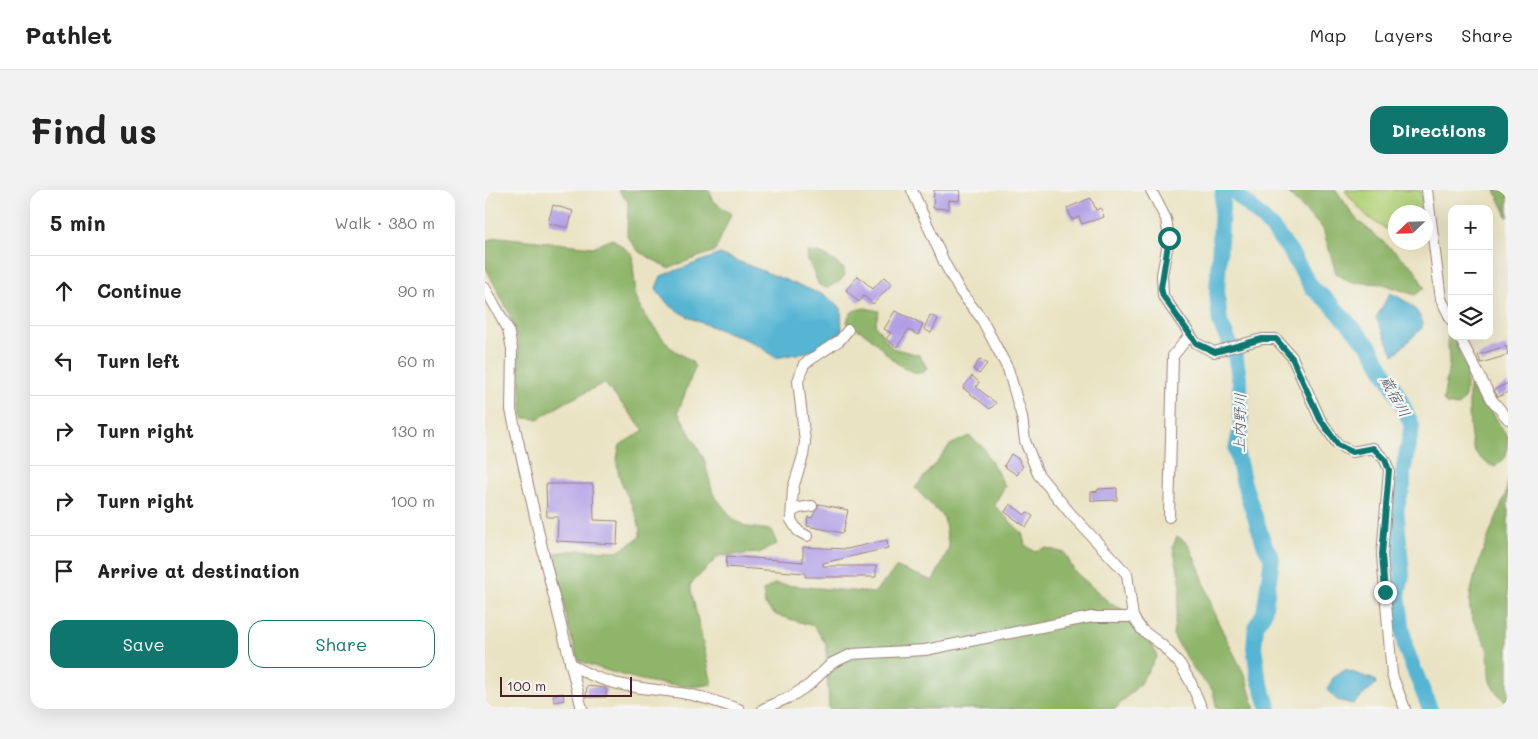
<!DOCTYPE html>
<html lang="en">
<head>
<meta charset="utf-8">
<style>
	:root { --surface:#fff; --page:#f2f2f2; --text:#222; --muted:#767676; --line:#e0e0e0; --accent:#0f766e }
	body { margin:0; font-family:Mali,"Klee One",sans-serif; background:var(--page); color:var(--text) }
	.controls { position:absolute; right:15px; top:15px; display:grid; overflow:hidden; border-radius:10px; box-shadow:0 5px 20px #0002 }
	.controls button { width:45px; height:45px; display:grid; place-items:center; padding:0; border:0; border-bottom:1px solid var(--line); background:var(--surface); color:var(--text); font:25px sans-serif }
	.compass { position:absolute; left:903px; top:15px; width:45px; height:45px; border-radius:50%; background:var(--surface); box-shadow:0 5px 20px #0002; rotate:247deg }
	.scale { position:absolute; left:15px; bottom:12px; width:132px; box-sizing:border-box; padding-left:5px; border:2px solid #4a1f2b; border-top:0; font-size:14px; line-height:18px; white-space:nowrap; color:#4a1f2b; -webkit-text-stroke:4px #f6f6f2; paint-order:stroke }
	.stop { position:absolute; width:15px; height:15px; margin:-11px; border:4px solid #0f766e; border-radius:50%; background:#fff }
	.stop.end { background:#0f766e; border-color:#fff; box-shadow:0 1px 5px #0008 }
	.list { margin:0; padding:0; list-style:none }
	h2 { display:flex; justify-content:space-between; align-items:center; height:65px; margin:0; padding:0 20px; font-size:21px }
	h2 small { font-size:16px; font-weight:400; color:var(--muted) }
	.list li { display:grid; grid-template-columns:32px 1fr auto; gap:15px; align-items:center; box-sizing:border-box; height:70px; padding:0 20px; border-top:1px solid var(--line) }
	.list b { display:block; font-size:19px; white-space:nowrap }
	.list em { font-size:16px; font-style:normal; color:var(--muted) }
	.actions { display:flex; gap:10px; padding:15px 20px }
	.actions a { flex:1; padding:11px 0; border:1px solid var(--accent); border-radius:15px; text-align:center; font-size:18px; color:var(--accent) }
	.actions .main { background:var(--accent); color:#fff }
	.icon { flex:none; width:28px; height:28px; fill:none; stroke:currentColor; stroke-width:2; stroke-linecap:round; stroke-linejoin:round }
	.map { position:relative; flex:none; width:1023px; height:519px; overflow:hidden; border-radius:15px }
	header { display:flex; align-items:center; gap:30px; box-sizing:border-box; height:70px; padding:0 25px; background:var(--surface); border-bottom:1px solid var(--line) }
	header strong { font-size:24px }
	nav { display:flex; gap:28px; margin-inline-start:auto; font-size:18px }
	.intro { display:flex; align-items:center; justify-content:space-between; box-sizing:border-box; height:120px; padding:0 30px }
	h1 { margin:0; font-size:35px }
	.button { padding:12px 22px; border-radius:15px; background:var(--accent); color:#fff; font-size:18px; font-weight:700 }
	main { display:flex; gap:30px; padding:0 30px }
	aside { flex:1; background:var(--surface); border-radius:15px; box-shadow:0 5px 20px #0002 }
	.map>svg:first-child { display:block }
</style>
</head>
<body>
<header>
<strong>Pathlet</strong>
<nav><a>Map</a><a>Layers</a><a>Share</a></nav>
</header>
<div class="intro"><h1>Find us</h1><a class="button">Directions</a></div>
<main>
<aside>
<h2>5 min<small>Walk · 380 m</small></h2>
<ul class="list">
<li><svg class="icon" aria-label="ahead" viewBox="0 0 24 24"><path d="M12 20V5M6 11l6-6 6 6"/></svg><div><b>Continue</b></div><em>90 m</em></li>
<li><svg class="icon" aria-label="left" viewBox="0 0 24 24"><path d="M17 20v-9H6M10 6l-5 5 5 5"/></svg><div><b>Turn left</b></div><em>60 m</em></li>
<li><svg class="icon" aria-label="right" viewBox="0 0 24 24"><path d="M7 20v-9h11M14 6l5 5-5 5"/></svg><div><b>Turn right</b></div><em>130 m</em></li>
<li><svg class="icon" aria-label="right" viewBox="0 0 24 24"><path d="M7 20v-9h11M14 6l5 5-5 5"/></svg><div><b>Turn right</b></div><em>100 m</em></li>
<li><svg class="icon" aria-label="arrive" viewBox="0 0 24 24"><path d="M6 21V4h12l-3 4 3 4H6"/></svg><div><b>Arrive at destination</b></div></li>
</ul>
<div class="actions"><a class="main">Save</a><a>Share</a></div>
</aside>
<div class="map">
<svg width="1023" height="519" viewBox="0 0 1023 519">
	<rect width="100%" height="100%" fill="#f6f6f2"/>
	<filter id="ink" filterUnits="userSpaceOnUse"><feTurbulence type="fractalNoise" baseFrequency=".02" numOctaves="2"/><feDisplacementMap in="SourceGraphic" scale="10" xChannelSelector="R" yChannelSelector="G"/><feConvolveMatrix kernelMatrix="1 2 1 2 8 2 1 2 1" color-interpolation-filters="sRGB"/></filter>
	<filter id="wash" filterUnits="userSpaceOnUse"><feTurbulence type="fractalNoise" baseFrequency=".0096" numOctaves="4" result="noise"/><feDisplacementMap in="SourceGraphic" scale="20" xChannelSelector="R" yChannelSelector="G"/><feGaussianBlur stdDeviation="1.12" result="paint"/><feColorMatrix in="noise" values="0 0 0 0 0 0 0 0 0 0 0 0 0 0 0 0 0 1.4 0 .05"/><feComposite in="paint" operator="in"/></filter>
	<g filter="url(#wash)">
		<rect width="100%" height="100%" fill="#eae3c3"/>
		<!-- green -->
		<path fill="#b4d37a" stroke="#7f7952" d="M860 0H935L939 22H911L910 42C887 35 874 19 860 0Z"/>
		<!-- forest -->
		<g fill="#8fb56a" stroke="#6c6a4a">
			<path d="M133 0H225L227 10 246 24 230 61 183 78 153 61 142 46 143 12Z"/>
			<path d="M800 0H851L871 29 929 78 939 98 930 105 898 94 864 92 851 83 838 39Z"/>
			<path d="M1010 0H1023V28Z"/>
			<path d="M14 47 108 57 128 49 147 64 151 107 160 126 185 157 207 172 210 177 193 222 219 269 228 304 248 329 262 337 286 340 292 354 274 363 234 366 205 395 227 494C192 503 127 484 93 470L83 436 70 363 93 360 134 361 155 347C156 320 132 298 132 271 132 266 134 260 135 255L159 240 119 193 83 211 53 229 38 228 33 152 24 123 0 76V51Z"/>
			<path d="M322 62C338 61 347 70 359 79L360 85 355 91 342 98 334 95 323 70Z"/>
			<path d="M380 118 394 121 390 135 407 158 434 165 442 178 436 183C411 181 400 159 382 145 376 140 368 138 362 134 363 121 369 120 380 118Z"/>
			<path d="M962 131 982 182 980 207 973 216 961 214 958 211 964 175Z"/>
			<path d="M988 195C1003 205 1008 230 1023 246L1021 267 1010 277C1003 274 996 270 991 263 983 251 984 212 984 196Z"/>
			<path d="M484 246 498 257 520 296 509 315 537 343 540 355 549 361 561 358 580 363 589 381 625 413 654 427 672 466 654 495 630 519H344L341 454 329 436 291 425 280 415 278 401 289 394 389 403 412 377 448 391 464 359 459 328 430 298 465 255Z"/>
			<path d="M1023 289V513C1000 494 1005 490 1003 463 1001 448 987 435 985 420 981 394 1011 330 1021 303Z"/>
			<path d="M692 346 703 354 714 378 731 428 760 486 770 519H732L728 501 709 480 688 445 696 395 688 357Z"/>
		</g>
		<!-- water -->
		<g fill="#54b5d3" stroke="#4f6a7f">
			<path d="M235 64 341 106 356 118 357 143 331 160 291 168C282 162 274 155 264 151 237 138 184 128 171 98L176 86Z"/>
			<path d="M905 103C919 109 938 120 937 138L909 165 891 128Z"/>
			<path d="M860 480 890 490 891 494 868 514 852 510 842 500 848 488Z"/>
		</g>
		<g fill="none" stroke-linecap="round" stroke-linejoin="round">
			<!-- river -->
			<g stroke="#54b5d3" stroke-width="16">
				<path d="M738 0 732 103 735 133 750 164 755 193 756 237 751 260 759 294 779 354 787 368 779 423 771 436 769 457 773 486 784 519"/>
				<path d="M748 0 787 38 805 61 827 98 845 113 885 157 913 205 927 236 918 282V295L911 319 917 385 913 405 920 457 945 519"/>
			</g>
		</g>
		<g id="blocks">
			<!-- building -->
			<g fill="#b19ee6">
				<path d="M449 0H475L474 11 464 10V19L448 18Z"/>
				<path d="M606 8 611 20 616 18 619 27 597 34 594 27 587 30 582 18Z"/>
				<path d="M68 15 88 21 83 38 63 33Z"/>
				<path d="M373 86 388 99 399 87 407 94 388 114 379 106 374 112 361 100Z"/>
				<path d="M410 121 438 134 433 145 423 140 412 157 401 149 406 143 399 139Z"/>
				<path d="M445 125 453 129 446 143 439 139Z"/>
				<path d="M1021 156 1023 165 996 173 993 165Z"/>
				<path d="M495 169 502 174 494 184 488 179Z"/>
				<path d="M487 186 494 192 491 197 511 213 505 219 478 198Z"/>
				<path d="M1023 193V202L1013 207 1009 200Z"/>
				<path d="M526 264 535 270 534 272 538 276 532 285 519 276Z"/>
				<path d="M61 294H108L109 330 133 331 132 354 72 351 73 327H62Z"/>
				<path d="M632 298V310L606 311V302L613 301V299Z"/>
				<path d="M334 314 363 320 358 343 322 336 323 327 327 328Z"/>
				<path d="M525 314 540 325 542 322 548 326 541 337 520 322Z"/>
				<path d="M402 350 403 358 338 373V376H391V387H320V383L241 377 242 366 318 372V357L362 359Z"/>
				<path d="M102 496 121 498V507H101Z"/>
				<path d="M78 503 79 510 69 512 68 505Z"/>
			</g>
		</g>
	</g>
	<g filter="url(#ink)">
		<use href="#blocks" fill-opacity="0" stroke="#9a8177" stroke-width="1"/>
		<g fill="none" stroke-linecap="round" stroke-linejoin="round">
			<!-- street casing -->
			<g stroke="#9a8177" stroke-width="12">
				<g id="street">
					<path d="M427 0 460 74 475 101 496 128 523 179 537 227 540 251 553 284 585 323 642 384 648 427 657 440 677 455 695 474 706 493 717 519"/>
					<path d="M666 0 681 29 684 48 677 85 678 106 711 153 729 162 777 149H791L807 167 835 229 853 255 867 262 888 258 900 270 904 280 897 365 907 485 920 519"/>
					<path d="M942 0 956 109 967 131"/>
					<path d="M0 98 23 139 27 159 26 220 62 379 97 519"/>
					<path d="M974 146 1007 210 1023 229"/>
					<path d="M308 321 314 318 327 316"/>
					<path d="M684 327 688 166 705 145"/>
					<path d="M322 346 313 341 306 330 308 298 318 266 320 252 313 191 319 174 355 150 363 140"/>
					<path d="M85 473C121 499 160 497 202 504 220 507 237 514 254 519"/>
					<path d="M278 519 305 507 324 495 347 473 367 464 440 460 607 427H648"/>
				</g>
			</g>
			<!-- street -->
			<use href="#street" stroke="#fff" stroke-width="10"/>
		</g>
	</g>
	<g fill="none" stroke-linecap="round" stroke-linejoin="round" filter="url(#ink)">
		<!-- route -->
		<path stroke="#0f766e" stroke-width="6" d="M684 48 676 98 678 106 711 153 730 162 777 149H791L807 168 835 229 853 255 867 262 888 258 900 270 904 280 897 365 900 402"/>
	</g>
	<g text-anchor="middle" dominant-baseline="central" stroke-width="4.5" stroke-linejoin="round" paint-order="stroke">
		<!-- water labels -->
		<g font-size="15" font-style="italic" fill="#4e5466" stroke="#f6f6f2">
			<text transform="translate(911 206) rotate(61)">蔵宿川</text>
			<text transform="translate(754 233) rotate(-89)">上内野川</text>
		</g>
	</g>
</svg>
<div class="controls">
<button>+</button>
<button>−</button>
<button><svg class="icon" aria-label="layers" viewBox="0 0 24 24"><path d="M12 4l9 5-9 5-9-5zM3 14l9 5 9-5"/></svg></button>
</div>
<svg class="compass" viewBox="-18 -18 36 36"><path d="M0-13l5 13h-10z" fill="#e53935"/><path d="M0 13l5-13h-10z" fill="#767676"/></svg>
<div class="scale">100 m</div>
<div class="stop" style="left:684px;top:48px"></div>
<div class="stop end" style="left:900px;top:402px"></div>
</div>
</main>
</body>
</html>
